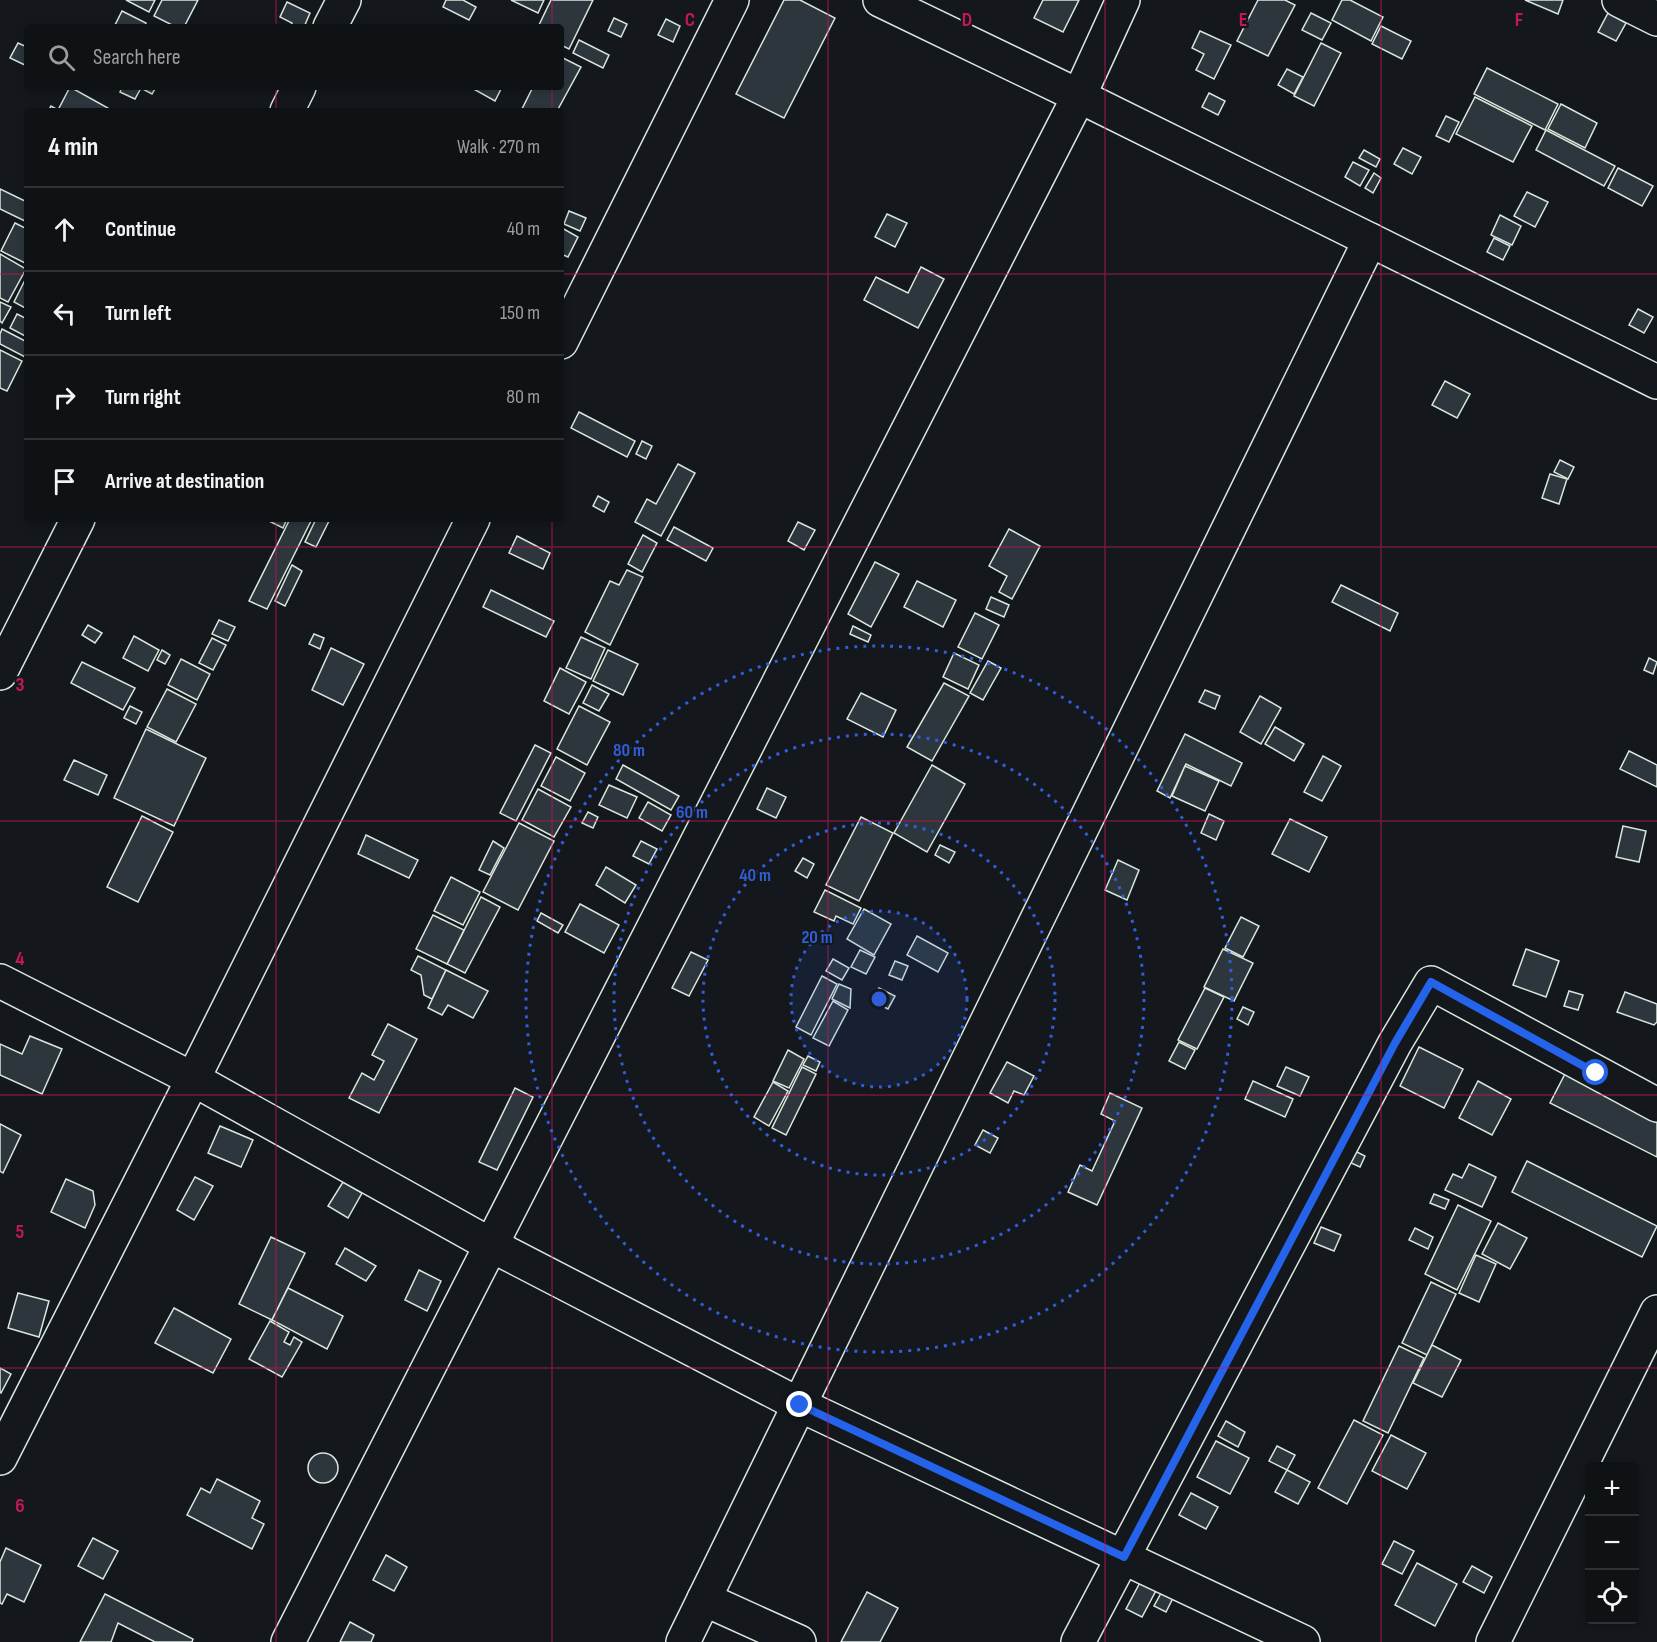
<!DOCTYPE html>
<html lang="en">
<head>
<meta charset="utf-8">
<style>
	:root { --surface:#0f1215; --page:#181b1e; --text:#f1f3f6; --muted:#9b9ea0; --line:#2f3234 }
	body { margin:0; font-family:"Sofia Sans Condensed",sans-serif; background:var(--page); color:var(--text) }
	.controls { position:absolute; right:18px; bottom:18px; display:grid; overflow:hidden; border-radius:6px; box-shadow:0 3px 9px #0003 }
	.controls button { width:54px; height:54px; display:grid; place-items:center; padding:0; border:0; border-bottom:2px solid var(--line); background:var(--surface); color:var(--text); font:30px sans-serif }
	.stop { position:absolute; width:18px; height:18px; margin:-14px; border:4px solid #2563eb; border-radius:50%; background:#fff }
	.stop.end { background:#2563eb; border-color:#fff; box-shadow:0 2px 6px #0008 }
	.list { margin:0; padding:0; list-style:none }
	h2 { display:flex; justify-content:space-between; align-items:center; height:78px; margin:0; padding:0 24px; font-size:26px }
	h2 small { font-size:20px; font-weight:400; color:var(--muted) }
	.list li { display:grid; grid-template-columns:39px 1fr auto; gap:18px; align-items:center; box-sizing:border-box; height:84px; padding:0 24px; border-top:2px solid var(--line) }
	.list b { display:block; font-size:22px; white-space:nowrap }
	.list em { font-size:20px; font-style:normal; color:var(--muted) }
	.icon { flex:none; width:33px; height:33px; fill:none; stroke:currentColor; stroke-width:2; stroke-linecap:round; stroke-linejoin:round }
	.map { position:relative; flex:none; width:1657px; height:1642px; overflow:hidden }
	.search { position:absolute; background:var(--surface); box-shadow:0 3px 9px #0003; left:24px; top:24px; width:540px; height:66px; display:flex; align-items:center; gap:15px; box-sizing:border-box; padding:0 21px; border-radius:6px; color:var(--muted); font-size:22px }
	.panel { position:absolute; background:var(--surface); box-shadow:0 3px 9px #0003; left:24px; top:108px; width:540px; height:414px; border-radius:6px }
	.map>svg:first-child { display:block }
</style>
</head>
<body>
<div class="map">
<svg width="1657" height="1642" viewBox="0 0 1657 1642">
	<rect width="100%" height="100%" fill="#14181c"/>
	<!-- building -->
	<g fill="#2c363c" stroke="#d8e6dc" stroke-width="1.5">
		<path d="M126 0H155L149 12Z"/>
		<path d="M162 0H198L184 27H176L154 16Z"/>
		<path d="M446 0H463L476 7 469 20 443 7Z"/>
		<path d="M511 0H544L538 13Z"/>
		<path d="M551 0H593L569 49 561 45V27H538Z"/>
		<path d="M784 0H800L835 18 784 118 736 94Z"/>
		<path d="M1043 0H1079L1063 32 1034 18Z"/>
		<path d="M1258 0H1285L1295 5 1268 56 1237 41Z"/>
		<path d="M1342 0H1350L1383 17 1371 41 1332 20Z"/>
		<path d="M1525 0H1563L1558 14Z"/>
		<path d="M287 2 310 13 304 27H290L292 23 280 17Z"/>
		<path d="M122 11 146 23 144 27H114Z"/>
		<path d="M1311 13 1331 23 1322 40 1302 30Z"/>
		<path d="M1608 13 1626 23 1616 41 1598 32Z"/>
		<path d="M614 18 627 24 621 37 608 31Z"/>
		<path d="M666 19 680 26 673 42 658 35Z"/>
		<path d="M1381 26 1411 41 1402 59 1372 44Z"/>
		<path d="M1200 31 1231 45 1214 79 1196 70 1204 54 1192 48Z"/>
		<path d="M579 40 609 55 603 68 573 53Z"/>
		<path d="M18 43 27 47V66L10 58Z"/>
		<path d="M1321 43 1341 53 1314 106 1294 96Z"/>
		<path d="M561 57 581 67 557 111H526L522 109 533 87H561Z"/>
		<path d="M1487 68 1558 104 1545 130 1474 94Z"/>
		<path d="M1287 69 1303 77 1294 94 1278 85Z"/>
		<path d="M70 87 108 108 107 111H48L51 106 58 110Z"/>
		<path d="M122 87H156L152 94 141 88 135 99 120 92Z"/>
		<path d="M470 87H502L495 101Z"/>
		<path d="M1209 93 1225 101 1218 115 1202 107Z"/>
		<path d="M1475 97 1532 126 1513 162 1456 134Z"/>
		<path d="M1561 104 1597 123 1585 148 1548 129Z"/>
		<path d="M1446 116 1459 122 1449 142 1436 136Z"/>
		<path d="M1546 130 1615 166 1604 186 1536 150Z"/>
		<path d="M1403 148 1421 157 1412 174 1394 164Z"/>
		<path d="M1364 150 1380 159 1376 167 1359 158Z"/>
		<path d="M1353 162 1369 170 1360 186 1345 177Z"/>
		<path d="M1618 168 1653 186 1642 206 1608 188Z"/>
		<path d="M1374 173 1381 178 1373 193 1365 188Z"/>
		<path d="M0 189 27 202V222L0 209Z"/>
		<path d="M1527 192 1548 202 1535 227 1514 216Z"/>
		<path d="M569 211 586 218 580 231 564 224Z"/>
		<path d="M887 214 907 223 895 247 875 237Z"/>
		<path d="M1500 215 1521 226 1512 245 1491 235Z"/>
		<path d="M15 223 27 229V264L1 251Z"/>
		<path d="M562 228 578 237 568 257 561 254Z"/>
		<path d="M1494 238 1510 246 1503 260 1487 252Z"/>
		<path d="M0 254 26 269 8 302 0 298Z"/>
		<path d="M921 267 944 279 918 328 864 300 876 277 908 293Z"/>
		<path d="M27 276V309L14 302Z"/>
		<path d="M0 302 11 307 2 323 0 321Z"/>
		<path d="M1638 309 1653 317 1644 333 1629 325Z"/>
		<path d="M17 314 27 319V337L10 328Z"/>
		<path d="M2 329 27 342V358L0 344V334Z"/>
		<path d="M0 350 22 361 7 391 0 388Z"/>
		<path d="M1445 381 1470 394 1457 418 1432 405Z"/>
		<path d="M579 412 635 441 627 457 571 428Z"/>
		<path d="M642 441 652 446 646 459 636 454Z"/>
		<path d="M1560 460 1574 467 1568 479 1554 472Z"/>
		<path d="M678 464 695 473 661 536 635 522 647 499 656 504Z"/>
		<path d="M1550 474 1567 479 1559 504 1542 498Z"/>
		<path d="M598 496 609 502 604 512 593 506Z"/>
		<path d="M265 519H287L283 528Z"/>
		<path d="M290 519H312L267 609 249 601Z"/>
		<path d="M316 519H330L316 547 305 542Z"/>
		<path d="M798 522 815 530 804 550 788 541Z"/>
		<path d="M674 527 713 548 706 561 667 540Z"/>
		<path d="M1009 529 1040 546 1012 599 999 592 1007 576 989 566Z"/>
		<path d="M643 535 657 543 642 572 628 564Z"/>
		<path d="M517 536 550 553 543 569 509 553Z"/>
		<path d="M875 562 899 574 871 627 848 614Z"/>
		<path d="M292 565 302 571 285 606 275 601Z"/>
		<path d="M627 570 643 577 610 645 585 632 610 581 619 585Z"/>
		<path d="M917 581 956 600 943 627 904 607Z"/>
		<path d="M1341 585 1398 613 1390 631 1332 602Z"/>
		<path d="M491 590 554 621 546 637 483 607Z"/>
		<path d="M991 597 1009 605 1004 617 986 609Z"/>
		<path d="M975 613 999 625 982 659 958 647Z"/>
		<path d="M219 620 235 627 228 641 212 634Z"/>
		<path d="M88 625 102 633 95 643 82 635Z"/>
		<path d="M853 626 871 635 868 642 850 634Z"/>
		<path d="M314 634 324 638 320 649 309 644Z"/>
		<path d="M134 636 159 650 148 671 123 658Z"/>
		<path d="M581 637 605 648 591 679 566 668Z"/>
		<path d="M212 638 226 645 213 670 199 663Z"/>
		<path d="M331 648 364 664 343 705 312 690Z"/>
		<path d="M162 650 170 655 165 664 157 660Z"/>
		<path d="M608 650 638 664 623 695 593 681Z"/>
		<path d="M954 653 979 665 968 689 943 677Z"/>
		<path d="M1649 658 1657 662 1653 674 1644 670Z"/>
		<path d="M181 659 210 674 197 700 168 685Z"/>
		<path d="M988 661 1001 668 983 700 970 693Z"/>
		<path d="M82 662 135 688 123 710 71 683Z"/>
		<path d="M560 668 586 682 569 714 544 701Z"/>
		<path d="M944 683 969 696 932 761 907 747Z"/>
		<path d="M592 685 609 694 599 711 583 703Z"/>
		<path d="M167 689 196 704 176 742 147 727Z"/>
		<path d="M1205 690 1220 696 1215 709 1199 702Z"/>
		<path d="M861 693 896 710 883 737 847 719Z"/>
		<path d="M1260 696 1281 708 1261 744 1240 732Z"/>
		<path d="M130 706 142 712 136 724 124 718Z"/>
		<path d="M579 706 610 722 587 765 557 749Z"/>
		<path d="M1275 727 1304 744 1294 761 1265 744Z"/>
		<path d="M146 729 206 758 174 826 114 798Z"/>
		<path d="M1185 734 1242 763 1231 786 1186 764 1170 798 1157 791Z"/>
		<path d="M535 745 551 753 516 821 500 813Z"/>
		<path d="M1629 751 1657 765V787L1620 769Z"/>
		<path d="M1323 756 1341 766 1322 801 1304 792Z"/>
		<path d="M556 757 585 773 570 801 541 786Z"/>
		<path d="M74 760 107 775 98 795 64 780Z"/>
		<path d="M623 765 679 796 671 810 616 779Z"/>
		<path d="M932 765 965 784 927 852 894 833Z"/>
		<path d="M1185 766 1219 781 1205 811 1172 796Z"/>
		<path d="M609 785 637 797 627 818 599 805Z"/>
		<path d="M767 788 786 797 776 818 757 809Z"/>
		<path d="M538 789 571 807 554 837 522 820Z"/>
		<path d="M648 802 671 815 662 831 639 818Z"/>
		<path d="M588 812 598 817 593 828 582 823Z"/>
		<path d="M1209 814 1224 821 1216 840 1201 833Z"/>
		<path d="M142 816 173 832 138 902 107 887Z"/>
		<path d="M861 817 893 833 859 901 826 885Z"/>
		<path d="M1290 819 1327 837 1309 872 1272 854Z"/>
		<path d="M519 823 554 841 518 910 483 892Z"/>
		<path d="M1623 826 1646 831 1639 862 1616 857Z"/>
		<path d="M366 835 418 860 409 878 358 854Z"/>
		<path d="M493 841 504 848 490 875 479 870Z"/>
		<path d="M641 841 657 849 649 864 633 856Z"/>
		<path d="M940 845 955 852 949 863 935 855Z"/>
		<path d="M803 858 814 864 807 878 795 871Z"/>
		<path d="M1118 860 1139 870 1127 900 1105 890Z"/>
		<path d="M606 867 636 885 625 903 596 885Z"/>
		<path d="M451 877 480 892 463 925 434 911Z"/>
		<path d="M825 890 861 908 853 924 836 916 834 921 814 912Z"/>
		<path d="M481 897 500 907 465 973 447 964Z"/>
		<path d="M580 904 619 925 604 953 565 932Z"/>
		<path d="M864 909 891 924 874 955 847 939Z"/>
		<path d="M541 913 563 925 558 933 537 921Z"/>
		<path d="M433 915 464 930 447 964 416 949Z"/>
		<path d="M1241 917 1259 926 1243 957 1225 948Z"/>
		<path d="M917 936 948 953 938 972 907 955Z"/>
		<path d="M1223 949 1253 963 1234 1001 1204 987Z"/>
		<path d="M1526 949 1559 961 1546 997 1513 985Z"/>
		<path d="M860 950 875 957 866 974 851 967Z"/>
		<path d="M691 952 708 960 689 996 672 988Z"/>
		<path d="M418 956 446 970 432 999 424 995 421 975 411 970Z"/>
		<path d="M833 959 849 968 842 980 826 971Z"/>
		<path d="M895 961 908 966 902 980 889 975Z"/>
		<path d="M446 970 488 991 473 1018 448 1005 442 1015 428 1008Z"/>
		<path d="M822 976 837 984 811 1035 796 1027Z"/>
		<path d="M839 984 851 989 850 1008 832 999Z"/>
		<path d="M879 988 895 996 888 1009 872 1001Z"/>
		<path d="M1205 988 1224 997 1197 1049 1178 1040Z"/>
		<path d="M1569 991 1583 995 1578 1010 1564 1006Z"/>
		<path d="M1625 992 1657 1004V1022L1654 1025 1617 1012Z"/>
		<path d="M833 1001 848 1010 829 1046 813 1038Z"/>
		<path d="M1243 1007 1254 1012 1248 1025 1237 1019Z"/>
		<path d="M388 1024 417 1039 379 1113 349 1098 362 1073 374 1080 384 1061 372 1055Z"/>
		<path d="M30 1036 62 1049 42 1094 0 1075V1044L22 1054Z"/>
		<path d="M1179 1042 1195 1050 1185 1069 1169 1061Z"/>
		<path d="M1419 1047 1463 1069 1444 1108 1400 1086Z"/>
		<path d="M788 1050 804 1059 789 1088 773 1081Z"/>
		<path d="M808 1056 820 1062 816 1071 803 1065Z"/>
		<path d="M1007 1062 1034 1076 1024 1095 1014 1091 1008 1103 990 1093Z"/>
		<path d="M802 1067 816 1074 786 1135 772 1128Z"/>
		<path d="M1286 1067 1309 1077 1300 1096 1277 1086Z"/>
		<path d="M1566 1072 1657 1119V1157L1550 1103Z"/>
		<path d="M1253 1081 1293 1099 1285 1117 1245 1099Z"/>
		<path d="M1478 1081 1511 1099 1492 1135 1459 1118Z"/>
		<path d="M773 1082 788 1091 769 1126 754 1117Z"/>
		<path d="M515 1088 533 1097 497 1170 479 1162Z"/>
		<path d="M1110 1093 1142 1108 1097 1205 1068 1192 1080 1165 1092 1171 1115 1121 1101 1114Z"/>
		<path d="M0 1124 21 1135 3 1173 0 1171Z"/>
		<path d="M220 1126 253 1140 241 1167 208 1153Z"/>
		<path d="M983 1130 998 1138 990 1153 975 1145Z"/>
		<path d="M1355 1151 1365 1156 1360 1167 1349 1162Z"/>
		<path d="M1527 1161 1657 1226 1642 1257 1512 1192Z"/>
		<path d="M1469 1164 1496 1177 1482 1207 1445 1190 1453 1174 1462 1178Z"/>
		<path d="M195 1177 213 1186 194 1220 177 1210Z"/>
		<path d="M66 1179 93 1191 95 1205 85 1228 51 1212Z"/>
		<path d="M343 1182 362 1193 348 1218 328 1206Z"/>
		<path d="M1434 1194 1449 1200 1445 1209 1430 1203Z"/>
		<path d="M1458 1205 1491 1221 1457 1290 1425 1274Z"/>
		<path d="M1498 1223 1527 1238 1510 1269 1482 1254Z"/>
		<path d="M1321 1227 1341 1235 1334 1251 1314 1243Z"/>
		<path d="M1415 1228 1433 1237 1428 1249 1409 1240Z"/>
		<path d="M271 1237 305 1253 272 1320 239 1304Z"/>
		<path d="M345 1248 376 1266 366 1281 336 1264Z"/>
		<path d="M1476 1255 1496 1264 1479 1302 1459 1293Z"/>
		<path d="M419 1270 441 1281 427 1311 405 1300Z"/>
		<path d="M1431 1282 1456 1294 1427 1355 1402 1343Z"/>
		<path d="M288 1288 343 1316 327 1349 272 1320Z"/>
		<path d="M18 1293 49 1301 39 1337 8 1328Z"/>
		<path d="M174 1308 231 1339 213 1373 155 1343Z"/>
		<path d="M270 1321 289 1332 284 1342 290 1345 294 1337 302 1342 282 1377 249 1359Z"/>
		<path d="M1432 1345 1461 1360 1442 1397 1413 1383Z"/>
		<path d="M1399 1346 1424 1358 1388 1433 1363 1421Z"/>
		<path d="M0 1368 11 1374 1 1393 0 1392Z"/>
		<path d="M1354 1420 1383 1435 1347 1504 1318 1488Z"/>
		<path d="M1226 1421 1245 1432 1238 1447 1218 1436Z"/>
		<path d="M1391 1435 1426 1453 1407 1489 1372 1471Z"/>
		<path d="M1216 1441 1249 1458 1230 1494 1197 1477Z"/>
		<path d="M1277 1446 1295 1455 1287 1470 1269 1461Z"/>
		<circle cx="323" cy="1468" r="15"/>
		<path d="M1287 1470 1310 1482 1298 1504 1275 1492Z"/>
		<path d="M217 1479 260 1501 252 1518 264 1524 252 1549 187 1515 201 1488 210 1493Z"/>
		<path d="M1191 1493 1218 1507 1206 1529 1179 1515Z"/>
		<path d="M93 1538 118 1551 103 1579 78 1566Z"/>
		<path d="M1394 1541 1414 1551 1402 1574 1382 1564Z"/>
		<path d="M6 1548 41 1565 24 1602 7 1594 2 1604 0 1603V1562Z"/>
		<path d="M386 1555 407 1567 394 1591 373 1580Z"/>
		<path d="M1417 1563 1457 1584 1435 1626 1395 1605Z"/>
		<path d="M1472 1566 1492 1577 1484 1593 1463 1582Z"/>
		<path d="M1144 1575 1160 1583 1142 1617 1126 1609Z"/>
		<path d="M1166 1584 1177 1590 1166 1612 1154 1606Z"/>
		<path d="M867 1592 898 1608 880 1642H841Z"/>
		<path d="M105 1594 193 1639 192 1642H155L118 1623 111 1642H80Z"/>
		<path d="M350 1622 374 1635 371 1642H340Z"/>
	</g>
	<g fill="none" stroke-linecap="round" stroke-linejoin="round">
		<!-- minor casing -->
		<g stroke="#d8e6dc" stroke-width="36">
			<g id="minor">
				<path d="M880 0 1079 96 1657 382"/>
				<path d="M1619 0 1657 19"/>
				<path d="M330 27 344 0"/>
				<path d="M287 111 299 87"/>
				<path d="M561 342 732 0"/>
				<path d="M0 673 78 519"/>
				<path d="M0 981 193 1079 491 1245 800 1405 1303 1642"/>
				<path d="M0 1458 193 1079 473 519"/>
				<path d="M704 1599 799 1642"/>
				<path d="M288 1642 1079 96 1123 0"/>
				<path d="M683 1642 1370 240"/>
				<path d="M1078 1642 1395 1043 1431 983 1657 1105"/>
				<path d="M1493 1642 1657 1312"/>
			</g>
		</g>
		<!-- minor -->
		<use href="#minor" stroke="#14181c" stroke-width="33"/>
	</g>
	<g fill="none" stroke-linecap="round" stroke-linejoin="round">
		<!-- route -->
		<path stroke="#2563eb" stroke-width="8" d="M800 1405 1124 1557 1395 1043 1431 982 1596 1073"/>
	</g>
	<!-- grid -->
	<path fill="none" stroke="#c2185b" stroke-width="1.5" stroke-opacity="0.55" d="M276 0V27M552 0V27M828 0V1642M1105 0V1642M1381 0V1642M276 87V111M552 87V111M0 274H27M561 274H1657M276 519V1642M552 519V1642M0 547H1657M0 821H1657M0 1095H1657M0 1368H1657"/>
	<!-- distance rings -->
	<circle cx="879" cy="999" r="88" fill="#305dd8" fill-opacity=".12"/>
	<g fill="none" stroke="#305dd8" stroke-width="3" stroke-dasharray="3 6">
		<circle cx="879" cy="999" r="88"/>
		<circle cx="879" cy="999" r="176"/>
		<circle cx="879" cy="999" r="265"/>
		<circle cx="879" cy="999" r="353"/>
	</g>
	<g font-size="20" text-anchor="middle" font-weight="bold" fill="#c2185b" stroke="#14181c" stroke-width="4.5" stroke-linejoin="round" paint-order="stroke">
		<text x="690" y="26">C</text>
		<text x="967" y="26">D</text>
		<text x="1243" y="26">E</text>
		<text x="1519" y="26">F</text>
		<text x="20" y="691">3</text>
		<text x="20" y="965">4</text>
		<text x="20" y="1238">5</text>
		<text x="20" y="1512">6</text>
	</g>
	<circle cx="879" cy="999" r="9" fill="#305dd8" stroke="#14181c" stroke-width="3"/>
	<g font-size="18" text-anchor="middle" font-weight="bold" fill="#305dd8" stroke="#14181c" stroke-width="4.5" stroke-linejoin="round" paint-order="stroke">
		<text x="629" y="756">80 m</text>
		<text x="692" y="818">60 m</text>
		<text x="755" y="881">40 m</text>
		<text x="817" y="943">20 m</text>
	</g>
</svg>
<div class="controls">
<button>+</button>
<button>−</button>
<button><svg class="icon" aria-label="locate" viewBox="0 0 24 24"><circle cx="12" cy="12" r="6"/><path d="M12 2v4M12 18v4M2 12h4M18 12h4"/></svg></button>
</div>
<div class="stop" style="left:1596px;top:1073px"></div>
<div class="stop end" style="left:800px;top:1405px"></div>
<div class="search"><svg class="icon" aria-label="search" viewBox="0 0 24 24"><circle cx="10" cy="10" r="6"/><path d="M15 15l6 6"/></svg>Search here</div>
<section class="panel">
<h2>4 min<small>Walk · 270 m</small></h2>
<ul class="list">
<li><svg class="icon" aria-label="ahead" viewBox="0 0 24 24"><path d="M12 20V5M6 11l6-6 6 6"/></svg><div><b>Continue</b></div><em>40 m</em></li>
<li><svg class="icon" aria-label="left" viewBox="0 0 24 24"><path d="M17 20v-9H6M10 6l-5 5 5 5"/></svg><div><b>Turn left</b></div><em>150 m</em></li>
<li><svg class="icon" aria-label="right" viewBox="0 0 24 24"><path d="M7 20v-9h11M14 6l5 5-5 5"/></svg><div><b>Turn right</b></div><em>80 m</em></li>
<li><svg class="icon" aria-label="arrive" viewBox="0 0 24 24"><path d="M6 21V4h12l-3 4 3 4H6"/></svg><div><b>Arrive at destination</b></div></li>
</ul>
</section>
</div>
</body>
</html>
